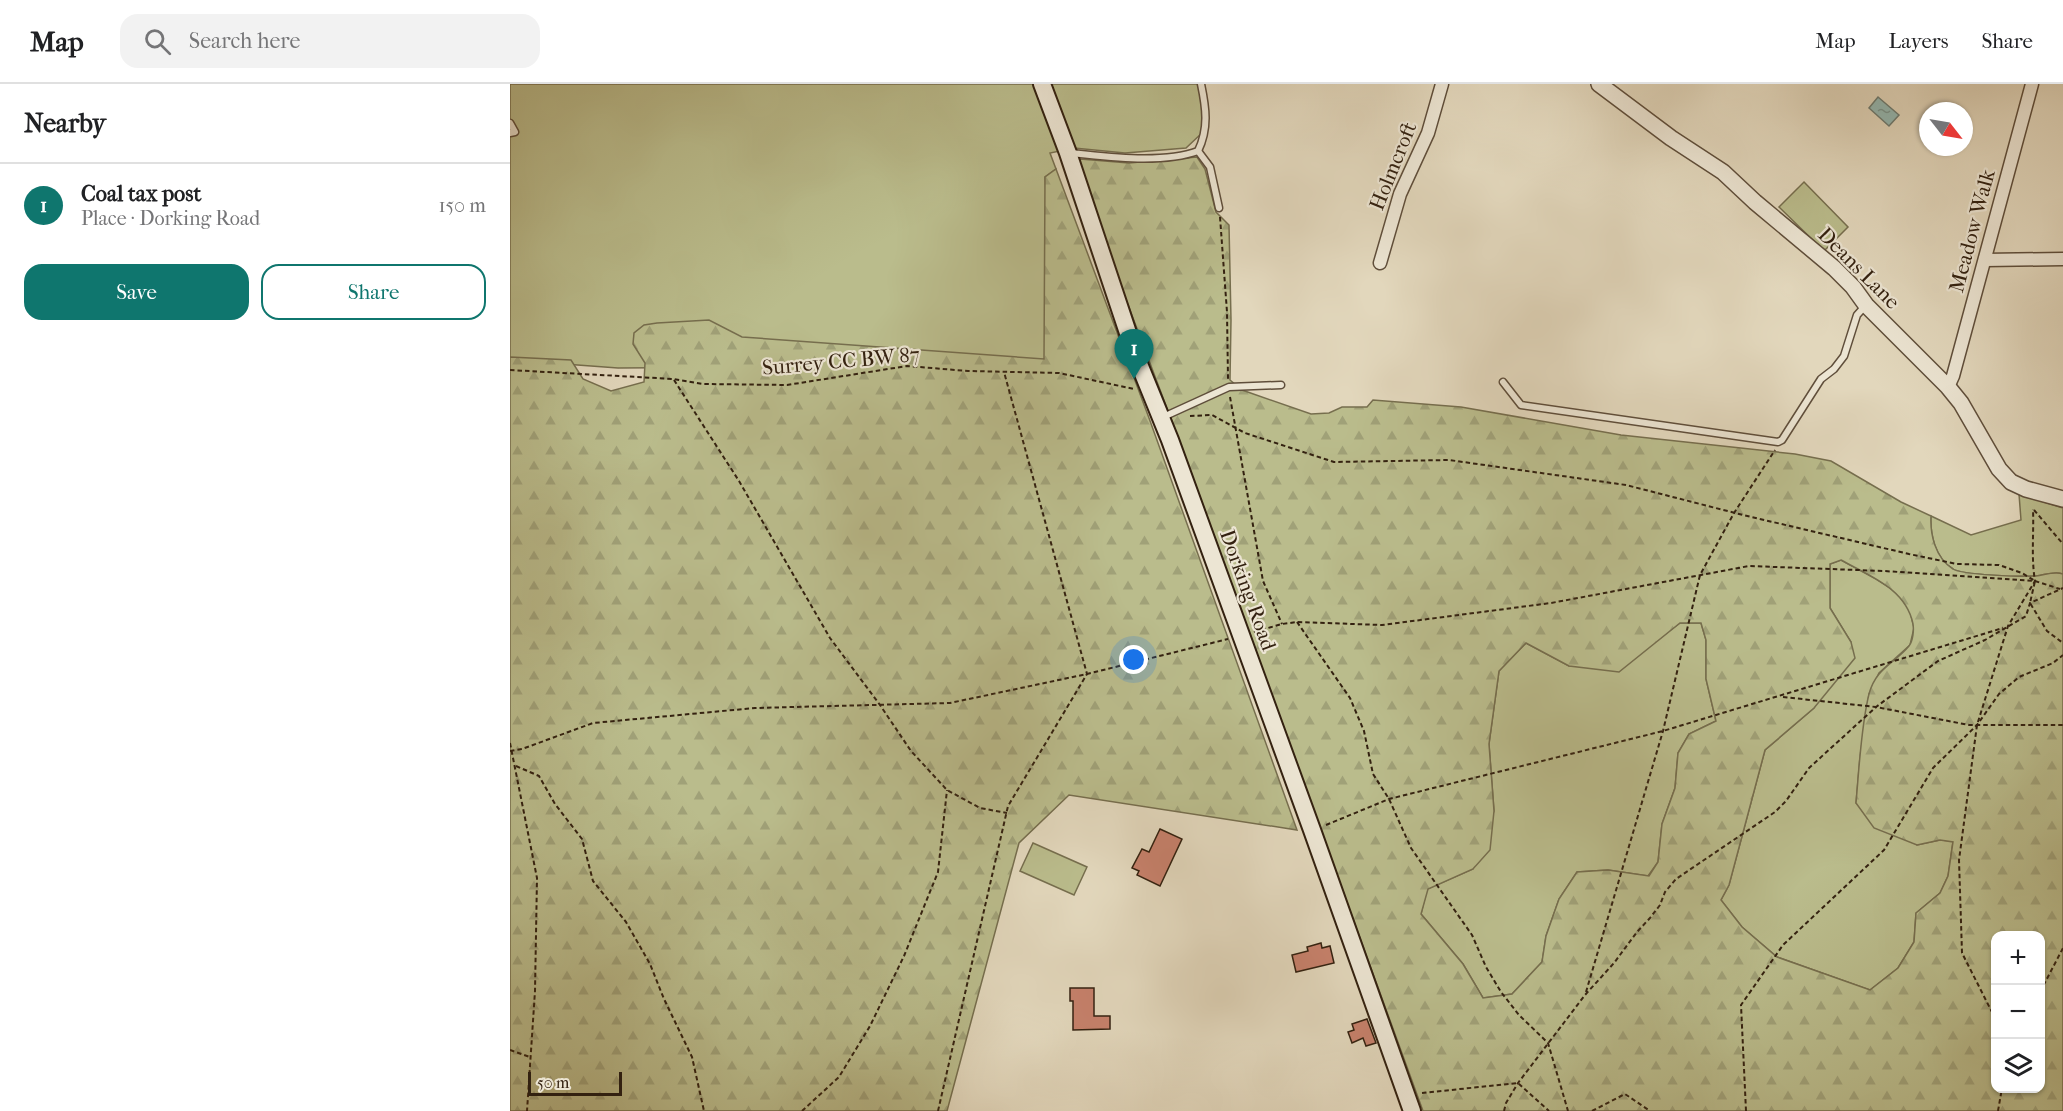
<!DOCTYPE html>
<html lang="en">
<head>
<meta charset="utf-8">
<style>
	:root { --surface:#fff; --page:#f2f2f2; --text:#202124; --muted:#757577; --line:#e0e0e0; --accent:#0f766e }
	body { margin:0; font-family:"IM FELL French Canon",serif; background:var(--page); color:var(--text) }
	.controls { position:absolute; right:18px; bottom:18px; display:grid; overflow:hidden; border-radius:12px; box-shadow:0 2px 4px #0004 }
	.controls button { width:54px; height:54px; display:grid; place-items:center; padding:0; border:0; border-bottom:2px solid var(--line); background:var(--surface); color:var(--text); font:30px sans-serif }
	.compass { position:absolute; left:1409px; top:18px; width:54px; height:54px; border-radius:50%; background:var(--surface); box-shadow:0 2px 4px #0004; rotate:121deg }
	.scale { position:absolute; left:18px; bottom:15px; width:94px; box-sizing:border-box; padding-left:6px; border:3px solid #332110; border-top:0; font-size:16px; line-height:21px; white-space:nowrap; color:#332110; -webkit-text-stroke:4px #ece5d3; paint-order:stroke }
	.you { position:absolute; left:624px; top:576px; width:21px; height:21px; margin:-15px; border:4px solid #fff; border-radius:50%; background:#1a73e8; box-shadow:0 0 0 9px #1a73e833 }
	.badge { display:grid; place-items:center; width:39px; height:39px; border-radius:50%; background:var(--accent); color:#fff; font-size:20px; font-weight:700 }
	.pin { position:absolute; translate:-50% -50px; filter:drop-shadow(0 2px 3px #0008) }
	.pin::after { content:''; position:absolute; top:32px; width:21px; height:18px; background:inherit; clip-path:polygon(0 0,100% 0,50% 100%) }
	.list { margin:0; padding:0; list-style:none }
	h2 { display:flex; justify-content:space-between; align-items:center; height:78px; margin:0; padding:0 24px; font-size:26px }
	h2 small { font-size:20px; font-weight:400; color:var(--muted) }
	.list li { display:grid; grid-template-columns:39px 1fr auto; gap:18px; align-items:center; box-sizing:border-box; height:84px; padding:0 24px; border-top:2px solid var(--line) }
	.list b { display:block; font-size:22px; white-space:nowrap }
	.list p { margin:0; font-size:20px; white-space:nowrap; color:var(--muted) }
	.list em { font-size:20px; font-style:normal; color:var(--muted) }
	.actions { display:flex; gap:12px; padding:18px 24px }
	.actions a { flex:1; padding:14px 0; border:2px solid var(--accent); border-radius:18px; text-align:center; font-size:21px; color:var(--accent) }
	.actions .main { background:var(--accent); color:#fff }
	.icon { flex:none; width:33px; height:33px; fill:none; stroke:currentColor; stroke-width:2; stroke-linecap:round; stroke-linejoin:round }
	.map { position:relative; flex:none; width:1553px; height:1027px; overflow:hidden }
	header { display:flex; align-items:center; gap:36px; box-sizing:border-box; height:84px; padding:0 30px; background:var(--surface); border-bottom:2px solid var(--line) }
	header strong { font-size:28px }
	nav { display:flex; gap:33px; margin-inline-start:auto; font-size:21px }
	.search { width:420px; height:54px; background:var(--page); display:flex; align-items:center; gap:15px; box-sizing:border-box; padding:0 21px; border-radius:18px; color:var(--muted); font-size:22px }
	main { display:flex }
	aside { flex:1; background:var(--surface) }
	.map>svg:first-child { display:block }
</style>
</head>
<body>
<header>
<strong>Map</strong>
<div class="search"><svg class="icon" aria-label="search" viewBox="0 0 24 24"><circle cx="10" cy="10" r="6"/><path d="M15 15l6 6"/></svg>Search here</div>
<nav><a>Map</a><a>Layers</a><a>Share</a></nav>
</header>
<main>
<aside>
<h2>Nearby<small></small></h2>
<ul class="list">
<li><span class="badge">1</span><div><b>Coal tax post</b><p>Place · Dorking Road</p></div><em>150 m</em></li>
</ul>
<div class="actions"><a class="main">Save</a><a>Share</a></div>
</aside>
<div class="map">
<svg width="1553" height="1027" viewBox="0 0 1553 1027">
	<defs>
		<pattern id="forest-firs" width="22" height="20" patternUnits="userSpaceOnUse" patternTransform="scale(1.5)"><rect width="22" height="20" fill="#babc8c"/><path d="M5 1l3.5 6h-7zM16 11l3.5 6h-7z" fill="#a0a178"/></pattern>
		<pattern id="water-ripples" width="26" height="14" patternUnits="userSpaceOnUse" patternTransform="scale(1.5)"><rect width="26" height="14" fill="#95b9b3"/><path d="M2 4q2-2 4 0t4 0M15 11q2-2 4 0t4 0" fill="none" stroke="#7a9690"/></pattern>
	</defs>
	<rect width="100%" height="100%" fill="#e2d7bc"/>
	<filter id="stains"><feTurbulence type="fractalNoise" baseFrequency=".00333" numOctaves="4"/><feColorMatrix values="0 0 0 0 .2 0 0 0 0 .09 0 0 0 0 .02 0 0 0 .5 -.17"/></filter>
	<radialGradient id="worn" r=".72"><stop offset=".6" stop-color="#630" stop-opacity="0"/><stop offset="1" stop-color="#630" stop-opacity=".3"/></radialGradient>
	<!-- grass -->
	<g fill="#babc8c" stroke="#766e4e" stroke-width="1.5">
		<path d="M0 0H694L692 49 676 64 615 69 564 64 540 69 546 85 535 93 546 281 108 284 0 276Z"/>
		<path d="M1294 98 1338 143 1314 167 1269 123Z"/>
		<path d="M1509 410 1553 424V490C1544 487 1535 491 1526 492 1512 493 1452 491 1443 485 1425 474 1420 450 1421 432L1461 451 1511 436Z"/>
		<path d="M1331 476 1366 495 1388 509 1400 527 1404 544 1400 561 1369 589 1359 610 1350 673 1346 719 1407 761 1430 756 1443 757 1438 792 1430 809 1406 829 1404 858 1388 884 1360 906 1267 873 1232 843 1211 816 1219 801 1255 666 1304 624 1341 558 1320 524V480Z"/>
		<path d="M1170 539H1191L1196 556V595L1206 637 1179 650 1168 669 1165 704 1152 740 1148 778 1138 792 1098 786 1067 788 1049 815 1036 852 1032 878 1002 910 973 914 953 880 911 830 917 805 963 785 984 727 979 660 989 587 1016 559 1059 582 1147 556Z"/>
		<path d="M523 759 577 783 564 811 510 787Z"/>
	</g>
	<!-- forest -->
	<g fill="url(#forest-firs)" stroke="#766e4e" stroke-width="1.5" fill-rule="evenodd">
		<path d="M687 73 695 85 706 128 719 141 721 236 720 296 732 306 801 330 819 329 832 323H857L863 316 951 323 1111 351 1285 370 1321 377 1391 418 1421 432C1420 450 1425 474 1443 485 1452 491 1512 493 1526 492 1535 491 1544 487 1553 490V1027H913L658 327 565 80 570 75 619 79ZM1331 476C1360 492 1396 505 1403 540 1404 546 1403 557 1399 562 1384 580 1366 584 1359 610 1351 642 1349 686 1346 719L1364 744 1407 761 1430 756 1443 758 1438 792 1430 809 1406 829 1404 858 1388 884 1360 906 1267 873 1232 843 1211 816 1219 801 1255 666 1304 624 1345 574 1341 558 1320 524V480ZM1170 539H1191L1196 556V595L1206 637 1179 650 1168 669 1165 704 1152 740 1148 778 1139 792 1098 786 1067 788 1049 815 1036 852 1032 878 1002 910 973 914 953 880 911 830 918 805 963 785 980 766 984 727 979 660 989 587 1016 559 1059 582 1109 588ZM1486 852H1530V1004H1486Z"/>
		<path d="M546 85 639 334 787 746 559 711 509 759 437 1027H0V273L61 276 73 295 101 307 134 298 135 279 123 260 124 249 134 241 147 239 199 236 232 253 534 275 535 93Z"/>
	</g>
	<!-- water -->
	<path fill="url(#water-ripples)" stroke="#6e7c72" stroke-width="1.5" d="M1368 13 1389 31 1379 42 1359 24Z"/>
	<!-- building -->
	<g fill="#c7816c" stroke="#332110" stroke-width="1.5">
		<path d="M650 745 672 755 650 802 627 791 629 787 622 784 632 765 639 768Z"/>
		<path d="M811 859 812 864 820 862 824 879 786 888 782 871 798 867 797 863Z"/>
		<path d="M560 904H584V932H600V945L563 946V917H560Z"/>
		<path d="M857 935 866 959 856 962 853 954 842 959 838 948 844 946 842 940Z"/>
	</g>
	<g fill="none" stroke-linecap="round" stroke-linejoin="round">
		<!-- service casing -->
		<g stroke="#5f4e3b" stroke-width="9">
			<g id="service">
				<path d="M0 39 5 48 0 49"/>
				<path d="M688 67 700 83 709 124"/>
				<path d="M561 69C597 73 653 80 688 67 699 44 696 24 691 0"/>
				<path d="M993 298 1011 321 1268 358 1272 356 1311 295 1324 285 1334 272 1347 231 1356 221"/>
				<path d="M651 334 719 303 771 301"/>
			</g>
		</g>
		<!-- minor casing -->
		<g stroke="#5f4e3b" stroke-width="15">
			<g id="minor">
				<path d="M1475 176 1553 175"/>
				<path d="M870 179 890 110 918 49 932 0"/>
				<path d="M1438 303 1443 292 1522 0"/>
			</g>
		</g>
		<!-- tertiary casing -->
		<g stroke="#5f4e3b" stroke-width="18">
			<path id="tertiary" d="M1089 0 1161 54 1213 88 1245 118 1324 184 1343 203 1356 221 1438 303 1451 319 1489 385 1501 398 1516 405 1553 415"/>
		</g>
		<!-- secondary casing -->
		<g stroke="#332110" stroke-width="20">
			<path id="secondary" d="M532 0 558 69 625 270 660 356 802 746 902 1027"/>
		</g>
		<!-- path -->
		<g stroke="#332110" stroke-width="2" stroke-dasharray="4.5 3" stroke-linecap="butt">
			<path d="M710 133 717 228 718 295"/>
			<path d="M0 286 163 295 193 300 277 301 397 282 458 287 549 289 624 305"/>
			<path d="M164 296 229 397 320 554 370 621 401 667 437 706 470 724 497 729"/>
			<path d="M720 313 753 497 772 540"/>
			<path d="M680 332 702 331 735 349 824 378 939 376 1116 401 1233 431 1399 470 1447 480 1489 481 1512 489 1525 497 1520 519 1537 547 1553 559"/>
			<path d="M1524 426 1553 460"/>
			<path d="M787 538 840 614 854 647 863 690 879 715 901 764 962 851 976 883 991 908 1009 931 1038 959 1058 1027"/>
			<path d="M744 548 772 540 787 538 872 541 1041 519 1239 482 1374 487 1525 497 1550 505"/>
			<path d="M1273 613 1366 623 1459 641H1553"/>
			<path d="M0 659 27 794 25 907 17 1027"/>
			<path d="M0 667 12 665 83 639 245 624 440 619 577 590 718 555"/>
			<path d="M6 682 29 692 45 720 72 755 83 797 116 838 140 880 154 915 182 973 194 1027"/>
			<path d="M816 741 879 715 1153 647 1493 544"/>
			<path d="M1076 908 1153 647 1190 491 1224 429 1265 366"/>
			<path d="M1530 908 1553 864"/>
			<path d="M1486 936 1452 869 1449 776 1467 641 1498 542 1525 497C1521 473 1524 449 1523 425"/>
			<path d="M0 966 20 973"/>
			<path d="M912 1009 1008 999 1039 1027"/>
			<path d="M292 1027 329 993 360 942 394 872 428 788 437 706"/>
			<path d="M428 1027 498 722 577 590 494 288"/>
			<path d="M994 1027 996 1019 1008 999 1075 911 1104 879 1127 848 1140 834 1150 821 1155 808 1166 795 1265 728 1276 717 1299 684 1366 623 1428 577 1475 556 1516 532 1520 519 1553 504"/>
			<path d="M1082 1027 1115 1010 1140 1027"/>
			<path d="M1236 1027 1231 921 1273 861 1374 766 1423 684 1467 641 1489 610 1509 593 1543 579 1553 571"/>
			<path d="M1488 1027 1492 1004"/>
		</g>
		<!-- service -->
		<use href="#service" stroke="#ece5d3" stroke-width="6"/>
		<!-- minor -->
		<use href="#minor" stroke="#ece5d3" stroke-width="12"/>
		<!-- tertiary -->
		<use href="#tertiary" stroke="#ece5d3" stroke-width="15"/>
		<!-- secondary -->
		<use href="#secondary" stroke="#ece5d3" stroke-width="16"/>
	</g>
	<g text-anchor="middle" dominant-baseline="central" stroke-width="4.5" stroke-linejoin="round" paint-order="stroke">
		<!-- street labels -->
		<g font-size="21" fill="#332110" stroke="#ece5d3">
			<text transform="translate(883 82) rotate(-68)">Holmcroft</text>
			<text transform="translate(1462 147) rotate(-75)">Meadow Walk</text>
			<text transform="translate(1349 184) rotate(45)">Deans Lane</text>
			<text transform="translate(331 277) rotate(-5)">Surrey CC BW 87</text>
			<text transform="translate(738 506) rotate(70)">Dorking Road</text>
		</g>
	</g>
	<rect width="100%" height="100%" filter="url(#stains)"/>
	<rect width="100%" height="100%" fill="url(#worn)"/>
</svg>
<div class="controls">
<button>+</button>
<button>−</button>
<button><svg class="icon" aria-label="layers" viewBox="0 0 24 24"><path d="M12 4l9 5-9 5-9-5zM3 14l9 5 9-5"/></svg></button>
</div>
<svg class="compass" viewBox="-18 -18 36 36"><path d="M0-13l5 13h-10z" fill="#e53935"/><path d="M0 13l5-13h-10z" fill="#757577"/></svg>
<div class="scale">50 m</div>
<div class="you"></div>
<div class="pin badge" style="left:624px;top:295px">1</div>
</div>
</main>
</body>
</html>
